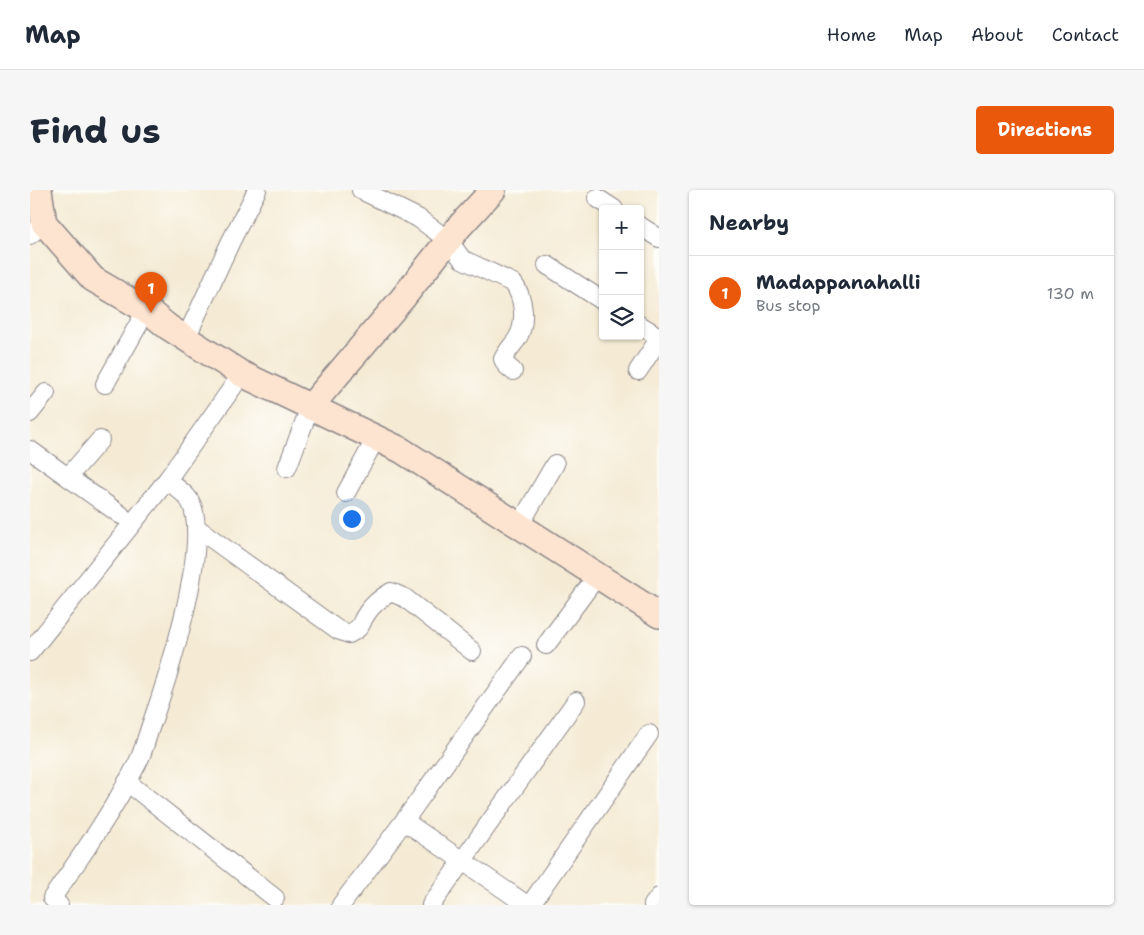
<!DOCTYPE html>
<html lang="en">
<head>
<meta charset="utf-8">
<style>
	:root { --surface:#fff; --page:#f6f6f7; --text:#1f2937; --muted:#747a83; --line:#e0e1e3; --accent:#ea580c }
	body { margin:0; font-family:"Shantell Sans",sans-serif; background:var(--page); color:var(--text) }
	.controls { position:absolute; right:15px; top:15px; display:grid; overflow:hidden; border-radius:5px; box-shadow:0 1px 4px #0004 }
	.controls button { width:45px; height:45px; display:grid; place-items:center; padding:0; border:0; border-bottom:1px solid var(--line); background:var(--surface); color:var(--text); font:25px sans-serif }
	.you { position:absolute; left:321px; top:328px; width:18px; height:18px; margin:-12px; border:4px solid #fff; border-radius:50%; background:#1a73e8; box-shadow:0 0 0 8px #1a73e833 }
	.badge { display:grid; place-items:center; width:32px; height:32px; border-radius:50%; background:var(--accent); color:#fff; font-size:16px; font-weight:700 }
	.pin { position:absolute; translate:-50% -41px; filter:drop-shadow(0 1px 2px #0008) }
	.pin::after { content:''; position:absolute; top:26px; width:18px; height:15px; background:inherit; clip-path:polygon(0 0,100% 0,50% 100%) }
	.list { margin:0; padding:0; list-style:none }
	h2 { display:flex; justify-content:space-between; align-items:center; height:65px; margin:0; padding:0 20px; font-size:21px }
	h2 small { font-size:16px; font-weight:400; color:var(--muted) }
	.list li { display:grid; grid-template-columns:32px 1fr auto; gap:15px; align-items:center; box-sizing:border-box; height:75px; padding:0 20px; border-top:1px solid var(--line) }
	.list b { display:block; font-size:19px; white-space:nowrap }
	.list p { margin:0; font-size:16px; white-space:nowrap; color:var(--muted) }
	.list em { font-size:16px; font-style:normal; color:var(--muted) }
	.icon { flex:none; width:28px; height:28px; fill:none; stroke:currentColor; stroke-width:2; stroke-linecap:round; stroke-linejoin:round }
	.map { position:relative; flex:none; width:629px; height:715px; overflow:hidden; border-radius:5px }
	header { display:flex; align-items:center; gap:30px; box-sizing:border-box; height:70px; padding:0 25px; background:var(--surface); border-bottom:1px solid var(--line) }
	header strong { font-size:24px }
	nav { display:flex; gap:28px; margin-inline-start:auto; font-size:18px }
	.intro { display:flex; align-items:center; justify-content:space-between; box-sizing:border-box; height:120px; padding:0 30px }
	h1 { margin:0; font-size:35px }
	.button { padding:12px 22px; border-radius:5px; background:var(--accent); color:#fff; font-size:18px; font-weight:700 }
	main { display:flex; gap:30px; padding:0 30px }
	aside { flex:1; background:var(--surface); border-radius:5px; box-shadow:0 1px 4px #0004 }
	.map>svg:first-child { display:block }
</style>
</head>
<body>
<header>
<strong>Map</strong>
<nav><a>Home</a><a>Map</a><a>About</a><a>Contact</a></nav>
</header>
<div class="intro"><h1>Find us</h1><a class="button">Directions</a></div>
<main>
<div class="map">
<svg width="629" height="715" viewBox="0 0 629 715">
	<rect width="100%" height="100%" fill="#fdfcf7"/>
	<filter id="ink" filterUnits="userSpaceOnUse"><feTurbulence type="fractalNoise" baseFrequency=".02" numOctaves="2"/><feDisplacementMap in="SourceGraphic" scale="10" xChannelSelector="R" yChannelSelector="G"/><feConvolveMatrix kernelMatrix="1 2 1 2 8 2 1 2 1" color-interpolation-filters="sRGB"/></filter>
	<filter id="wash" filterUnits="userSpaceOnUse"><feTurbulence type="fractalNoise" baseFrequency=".0096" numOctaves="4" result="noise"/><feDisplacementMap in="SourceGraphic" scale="20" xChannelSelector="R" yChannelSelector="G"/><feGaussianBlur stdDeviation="1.12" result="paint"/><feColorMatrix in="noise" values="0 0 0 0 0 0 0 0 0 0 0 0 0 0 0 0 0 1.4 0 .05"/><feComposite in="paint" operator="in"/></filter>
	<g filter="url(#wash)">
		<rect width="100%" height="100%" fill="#f5ebd5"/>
	</g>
	<g filter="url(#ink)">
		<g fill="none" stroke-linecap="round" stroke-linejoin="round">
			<!-- minor casing -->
			<g stroke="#8c8688" stroke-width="20">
				<g id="minor">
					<path d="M331 0 388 28 418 50 432 69 483 93C494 107 497 133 487 149 482 156 477 161 473 169L476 175 483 181"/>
					<path d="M567 8 584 19"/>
					<path d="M610 36 629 48"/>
					<path d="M0 45 14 33"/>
					<path d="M517 75 573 111"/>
					<path d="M610 135 629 147"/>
					<path d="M156 148 201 51 227 0"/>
					<path d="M608 181 629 149"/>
					<path d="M75 194 116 121"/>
					<path d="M0 223 16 203"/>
					<path d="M0 260 91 325"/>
					<path d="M257 278 280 217"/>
					<path d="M38 287 70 250"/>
					<path d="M316 303 346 248"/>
					<path d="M489 336 525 274"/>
					<path d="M167 338 308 440 319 444C335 435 328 436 337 423 343 414 352 407 361 402L375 408 442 461"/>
					<path d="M516 455 567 386"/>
					<path d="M0 462 137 290 212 184"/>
					<path d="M97 592 245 708"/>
					<path d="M374 631 497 715"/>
					<path d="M29 715 22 708C52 665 83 621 107 574 113 563 116 550 120 538 136 494 181 355 161 313 157 304 144 296 137 290"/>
					<path d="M311 715 374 631 492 466"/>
					<path d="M401 715 546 511"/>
					<path d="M500 715 619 544"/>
					<path d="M623 715 629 707"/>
				</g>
			</g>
			<!-- secondary casing -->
			<g stroke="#8c8688" stroke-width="28">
				<g id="secondary">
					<path d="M9 0 14 33 63 89 121 123 138 137 212 184 371 260 629 425"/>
					<path d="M280 217 372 109 429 37 463 0"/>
				</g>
			</g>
			<!-- minor -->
			<use href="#minor" stroke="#fff" stroke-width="18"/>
			<!-- secondary -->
			<use href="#secondary" stroke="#fde4d0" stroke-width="25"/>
		</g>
	</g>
</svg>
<div class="controls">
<button>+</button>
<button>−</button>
<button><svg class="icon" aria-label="layers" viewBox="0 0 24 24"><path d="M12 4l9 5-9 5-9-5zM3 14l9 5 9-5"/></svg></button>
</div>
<div class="you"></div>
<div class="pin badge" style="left:121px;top:123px">1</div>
</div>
<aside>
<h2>Nearby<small></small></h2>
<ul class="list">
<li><span class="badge">1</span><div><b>Madappanahalli</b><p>Bus stop</p></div><em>130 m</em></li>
</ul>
</aside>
</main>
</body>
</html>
